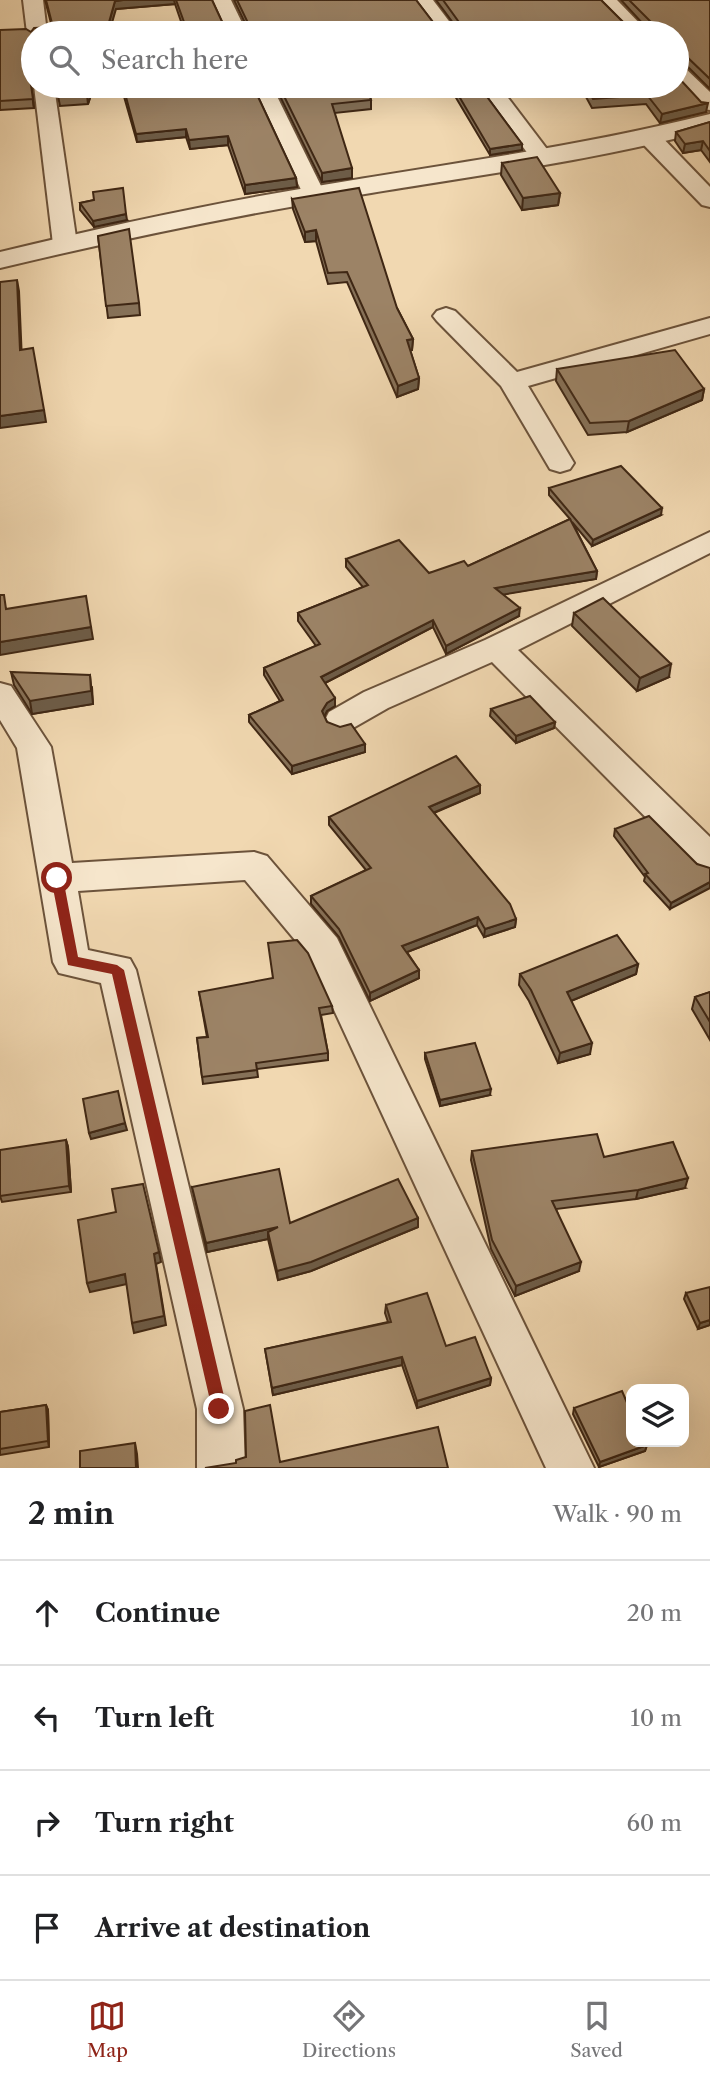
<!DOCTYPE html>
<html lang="en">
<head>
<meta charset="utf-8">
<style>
	:root { --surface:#fff; --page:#f2f2f2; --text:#202124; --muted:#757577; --line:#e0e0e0; --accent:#8f2418 }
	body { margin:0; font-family:"Libre Caslon Text",serif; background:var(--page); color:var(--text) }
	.controls { position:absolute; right:21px; bottom:21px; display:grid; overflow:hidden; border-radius:14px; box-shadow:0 7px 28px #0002 }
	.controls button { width:63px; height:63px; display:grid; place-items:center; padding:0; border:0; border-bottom:2px solid var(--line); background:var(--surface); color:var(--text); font:35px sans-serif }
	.stop { position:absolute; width:21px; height:21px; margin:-16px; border:5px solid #8f2418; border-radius:50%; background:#fff }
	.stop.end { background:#8f2418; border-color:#fff; box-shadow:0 2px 7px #0008 }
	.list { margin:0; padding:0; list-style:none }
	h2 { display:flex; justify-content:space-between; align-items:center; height:91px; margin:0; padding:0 28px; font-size:30px }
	h2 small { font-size:23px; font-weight:400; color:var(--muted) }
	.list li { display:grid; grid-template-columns:46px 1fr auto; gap:21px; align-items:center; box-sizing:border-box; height:105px; padding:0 28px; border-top:2px solid var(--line) }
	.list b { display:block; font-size:26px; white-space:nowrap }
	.list em { font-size:23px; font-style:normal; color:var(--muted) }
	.icon { flex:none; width:38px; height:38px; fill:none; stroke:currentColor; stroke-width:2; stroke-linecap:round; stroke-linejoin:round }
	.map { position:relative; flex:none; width:710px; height:1468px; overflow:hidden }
	.search { position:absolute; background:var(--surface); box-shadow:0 7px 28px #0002; left:21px; right:21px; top:21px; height:77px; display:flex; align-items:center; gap:18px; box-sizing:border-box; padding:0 24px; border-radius:38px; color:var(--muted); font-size:26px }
	.sheet { height:511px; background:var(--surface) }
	nav { display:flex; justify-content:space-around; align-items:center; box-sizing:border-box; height:98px; border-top:2px solid var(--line); background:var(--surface); font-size:19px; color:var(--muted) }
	nav a { display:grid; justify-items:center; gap:4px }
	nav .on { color:var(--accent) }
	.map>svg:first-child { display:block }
</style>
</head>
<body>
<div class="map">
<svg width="710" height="1468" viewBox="0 0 710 1468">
	<rect width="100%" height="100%" fill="#f1d8b1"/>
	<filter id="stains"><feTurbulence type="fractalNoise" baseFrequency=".00286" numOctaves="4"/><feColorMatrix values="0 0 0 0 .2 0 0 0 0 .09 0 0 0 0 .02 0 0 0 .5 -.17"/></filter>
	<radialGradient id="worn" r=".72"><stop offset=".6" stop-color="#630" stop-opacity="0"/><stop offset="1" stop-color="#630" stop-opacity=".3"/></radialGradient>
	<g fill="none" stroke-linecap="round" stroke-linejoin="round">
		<!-- minor casing -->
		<g stroke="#6c533b" stroke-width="4">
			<g id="minor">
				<path d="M23 0H43L47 33H33V38L30 37 27 33Z"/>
				<path d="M211 0H231L247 33H227Z"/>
				<path d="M413 0H433L458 33H438Z"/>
				<path d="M596 0H617L649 33H628Z"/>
				<path d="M677 65 684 67 710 92V110L702 109 677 82Z"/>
				<path d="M34 86H54L77 244 73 249 65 251 57 249 53 244Z"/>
				<path d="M252 86H272L325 194 322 199H306L303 194Z"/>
				<path d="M478 86H499L553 157 550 162H534Z"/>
				<path d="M649 130 657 132 710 187V207L702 205 641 142 638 137 641 132Z"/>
				<path d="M446 308 455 311 517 372 710 318V334L528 386 574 463 570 469 560 472 550 469 501 386 437 321 433 316 437 311Z"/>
				<path d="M710 532V553L518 650 710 837V873L697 869 492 662 388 708 353 728 341 732 329 728 325 720 329 712 364 692 485 640Z"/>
				<path d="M0 683 11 686 51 747 72 863 254 852 267 856 337 938 594 1468H546L310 958 245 880 78 891 88 950 130 959 136 970 243 1409 245 1468H197V1409L101 983 59 973 53 962 17 748 0 720Z"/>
			</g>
		</g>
		<!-- tertiary casing -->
		<g stroke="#6c533b" stroke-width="4">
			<path id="tertiary" d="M710 114V130C596 160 481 175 365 194 242 214 121 239 0 268V252C107 226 214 203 323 185 453 163 582 146 710 114Z"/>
		</g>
		<!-- minor -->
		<use href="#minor" fill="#f6e6cc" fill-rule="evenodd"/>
		<!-- tertiary -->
		<use href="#tertiary" fill="#f6e6cc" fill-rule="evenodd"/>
	</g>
	<!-- wall -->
	<g fill="#867158" stroke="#3f2714" stroke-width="2">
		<path d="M45 0H212L224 26 246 25 234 0H416L436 26 456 27 436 0H601L627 26 646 27 621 0H710V89L685 64 677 63V33H185L175 4 116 9 33 33V84L31 86 34 108 0 110V30L31 32 52 27Z"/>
		<path d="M56 86H94L88 104 60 106Z"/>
		<path d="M122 86H253L296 178 297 187 245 194 228 145 190 149 186 137 137 142 123 93Z"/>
		<path d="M275 86H366L371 100V109L334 113 352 178 322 182Z"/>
		<path d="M449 86H479L522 144V150L490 155Z"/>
		<path d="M580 86H677L706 112 660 123 646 104 592 108Z"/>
		<path d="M710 122V162L701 150 683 153 675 141 676 132Z"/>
		<path d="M502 163 560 193 558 205 522 210 501 175Z"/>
		<path d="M292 199 397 308 413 339 412 350H410L419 378 418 389 397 397 347 282 328 284 316 241 305 242 293 209Z"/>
		<path d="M94 200 127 220 94 227 80 210V203Z"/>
		<path d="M98 236 139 303 140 315 108 318Z"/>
		<path d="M557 369 704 389 702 400 627 432 588 435 556 381Z"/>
		<path d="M549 488 661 515 592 546 572 522 597 571 596 579 503 594 519 616 446 654 433 627 325 683 335 706 327 711 324 716 327 722 365 744V752L292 774 249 722V715L280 701 264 675V668L316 646 298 621V613L363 587 346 567V559L429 573 468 566 570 519 549 495Z"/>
		<path d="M574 613 669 677 637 691 572 626Z"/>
		<path d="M11 672 92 687 93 704 32 714 14 685Z"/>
		<path d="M491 709 555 722 554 728 516 743 490 716Z"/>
		<path d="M480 793 434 813 516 919 515 927 484 937 477 925 407 952 419 970V978L370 1001 339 937 311 904V896L366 870 329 825V817Z"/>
		<path d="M615 829 697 864 670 909 644 881 645 877 614 836Z"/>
		<path d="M638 964 636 974 571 1001 590 1054 558 1063 529 1001 519 985 520 974Z"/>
		<path d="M199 992 332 1006 333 1013 321 1015 328 1053V1060L257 1069 258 1077 203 1084 197 1038 207 1037Z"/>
		<path d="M710 992V1040L692 1009 695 997Z"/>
		<path d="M425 1053 490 1095 440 1106 425 1059Z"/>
		<path d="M66 1140 68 1147 71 1192 2 1202 0 1196Z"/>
		<path d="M472 1151 604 1157 685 1188 636 1199 556 1209 579 1271 515 1296 491 1249 471 1160Z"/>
		<path d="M192 1187 290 1223 418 1227 311 1271 278 1280 268 1239 207 1252Z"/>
		<path d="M686 1293 710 1325 698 1329 684 1299Z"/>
		<path d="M386 1305 446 1346 491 1378 490 1385 417 1408 402 1365 273 1395 265 1349 388 1322 385 1313Z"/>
		<path d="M46 1405 48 1410 49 1447 0 1455V1412Z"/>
		<path d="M574 1408 647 1445 645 1451 599 1467 573 1414Z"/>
	</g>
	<!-- shaded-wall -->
	<g fill="#6d5c47" stroke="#3f2714" stroke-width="2">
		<path d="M123 0H174L175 4 116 9 109 33H106L115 1Z"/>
		<path d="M467 26 466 33H396Z"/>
		<path d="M33 75V84L31 86 34 108 30 78Z"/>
		<path d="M90 86H94L88 104 87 95Z"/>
		<path d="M708 103 706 112 660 123 662 114Z"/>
		<path d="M186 129V137L137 142 136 134Z"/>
		<path d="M228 136V145L190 149 189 140Z"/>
		<path d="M703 141 701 150 683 153 685 144Z"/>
		<path d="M522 144V150L490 155V149Z"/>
		<path d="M352 168V178L322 182V173Z"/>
		<path d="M296 178 297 187 245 194V185Z"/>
		<path d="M560 193 558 205 522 210 523 198Z"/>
		<path d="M126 214 127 220 94 227 93 221Z"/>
		<path d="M316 230V241L305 242V232Z"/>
		<path d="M17 280 19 291 22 361 20 350Z"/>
		<path d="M413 339 412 350H407V340Z"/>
		<path d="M419 378 418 389 397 397 398 386Z"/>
		<path d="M704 389 702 400 627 432 629 421Z"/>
		<path d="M44 410 46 422 0 428V416Z"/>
		<path d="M662 508 661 515 592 546 593 540Z"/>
		<path d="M597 571 596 579 495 596V588Z"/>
		<path d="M520 608 519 616 446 654V646Z"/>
		<path d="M433 620V627L321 685V677Z"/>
		<path d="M91 627 93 639 0 655V642Z"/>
		<path d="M671 664 669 677 637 691 640 678Z"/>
		<path d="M90 675 93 704 32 714 30 701Z"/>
		<path d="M335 698V706L327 711 323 719 322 711 327 703Z"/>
		<path d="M555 722 554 728 516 743V736Z"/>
		<path d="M365 744V752L292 774V766Z"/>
		<path d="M480 785V793L428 815 429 807Z"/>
		<path d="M710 882V888L670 909 671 903Z"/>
		<path d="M478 917 477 925 402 954V946Z"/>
		<path d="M516 919 515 927 484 937 485 929Z"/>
		<path d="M638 964 636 974 566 1003 567 992Z"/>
		<path d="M419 970V978L370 1001V993Z"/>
		<path d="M592 1043 590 1054 558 1063 560 1053Z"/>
		<path d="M491 1089 490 1095 440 1106V1100Z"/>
		<path d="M125 1123 127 1130 91 1139 89 1133Z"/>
		<path d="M66 1140 68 1147 71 1192 69 1186Z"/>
		<path d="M688 1178 685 1188 636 1199 638 1190Z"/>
		<path d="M418 1218V1227L311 1271 278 1280 277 1271Z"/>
		<path d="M278 1227 268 1232V1239L207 1252 206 1243Z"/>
		<path d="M159 1252 161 1262 156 1264 166 1325 134 1333 132 1323 154 1254Z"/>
		<path d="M581 1262 579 1271 515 1296 516 1286Z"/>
		<path d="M125 1274 127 1284 90 1292 87 1283Z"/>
		<path d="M710 1320V1325L698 1329 700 1323Z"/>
		<path d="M402 1357V1365L273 1395 272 1388Z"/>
		<path d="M491 1378 490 1385 417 1408V1401Z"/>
		<path d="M46 1405 48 1410 49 1447 48 1441Z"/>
		<path d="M135 1443 137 1454 138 1468H136Z"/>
		<path d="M647 1445 645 1451 599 1467 600 1462Z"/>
	</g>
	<!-- building -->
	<g fill="#9c8366" stroke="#3f2714" stroke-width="2">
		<path d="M46 0H123L115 1 106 33H33V75L30 78 33 99 0 101V30L26 29 31 32 34 28 53 27Z"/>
		<path d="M176 0H212L224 26 249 25 237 0H416L436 26 458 27 396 33H188Z"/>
		<path d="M443 0H601L627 26 650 27 653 24 629 0H710V79L686 56 677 54V33H472L467 26 458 27 461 25Z"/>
		<path d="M677 76 701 102 708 103 662 114 647 95 593 99 586 86H677Z"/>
		<path d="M56 86H90L87 95 58 97Z"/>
		<path d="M123 86H253L296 178 245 185 228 136 189 140 186 129 136 134Z"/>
		<path d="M279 86H366L371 100 332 104 352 168 322 173Z"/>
		<path d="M453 86H479L522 144 490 149Z"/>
		<path d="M710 122V151L703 141 685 144 676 132Z"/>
		<path d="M537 157 560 193 523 198 502 163Z"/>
		<path d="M123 188 126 214 93 221 80 203 94 200 93 192Z"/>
		<path d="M359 188 397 308 413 339 407 340 419 378 398 386 347 272 328 273 316 230 305 232 292 199Z"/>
		<path d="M129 229 139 303 106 306 98 236Z"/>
		<path d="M17 280 20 350 33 348 44 410 0 416V282Z"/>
		<path d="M675 350 704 389 629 421 590 423 557 369Z"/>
		<path d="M621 466 662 508 593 540 549 488Z"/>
		<path d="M570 519 597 571 495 588 520 608 446 646 433 620 321 677 335 698 327 703 322 711 327 722 340 727 351 724 365 744 292 766 249 715 283 700 264 668 320 644 298 613 368 585 346 559 399 540 429 573 464 561 468 566Z"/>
		<path d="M0 595H4L6 609 86 596 91 627 0 642Z"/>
		<path d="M603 598 671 664 640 678 574 613Z"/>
		<path d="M11 672 90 675 91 691 30 701Z"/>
		<path d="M530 696 555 722 516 736 491 709Z"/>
		<path d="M456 756 480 785 429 807 510 904 516 919 485 929 478 917 402 946 419 970 370 993 339 929 311 896 371 868 329 817Z"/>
		<path d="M649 816 697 864 710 868V882L671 903 645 874 648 873 615 829Z"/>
		<path d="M617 935 638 964 567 992 592 1043 560 1053 531 990 520 974Z"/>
		<path d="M297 940 308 953 332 1006 319 1008 328 1053 256 1063 257 1070 202 1077 197 1038 208 1037 199 992 273 978 268 943Z"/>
		<path d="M710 992V1022L695 997Z"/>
		<path d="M475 1043 491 1089 440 1100 425 1053Z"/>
		<path d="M118 1091 125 1123 89 1133 83 1099Z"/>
		<path d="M597 1134 604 1157 673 1142 688 1178 638 1190 552 1201 581 1262 516 1286 492 1240 472 1151Z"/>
		<path d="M66 1140 69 1186 0 1196V1150Z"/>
		<path d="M279 1169 290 1223 398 1179 418 1218 311 1262 277 1271 268 1232 278 1227 206 1243 192 1187Z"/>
		<path d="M143 1184 159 1252 154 1254 164 1316 132 1323 125 1274 87 1283 78 1220 116 1212 112 1189Z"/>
		<path d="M710 1287V1320L700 1323 686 1293Z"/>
		<path d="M427 1293 446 1346 475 1337 491 1378 417 1401 402 1357 272 1388 265 1349 391 1322 386 1305Z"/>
		<path d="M622 1391 631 1412V1442H645L647 1445 600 1462 574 1408Z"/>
		<path d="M46 1405 48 1441 0 1449V1412Z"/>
		<path d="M270 1405 280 1462 438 1427 448 1468H205L236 1463V1460L246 1457 245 1411Z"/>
		<path d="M135 1443 136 1468H80V1451Z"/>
	</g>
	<!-- route -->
	<path fill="#8f2418" d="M57 873 63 878 78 957 117 965 124 970 227 1409 225 1415 219 1417 214 1415 212 1409 112 974 68 965 51 878Z"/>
	<rect width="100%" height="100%" filter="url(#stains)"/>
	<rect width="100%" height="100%" fill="url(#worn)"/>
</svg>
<div class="controls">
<button><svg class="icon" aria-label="layers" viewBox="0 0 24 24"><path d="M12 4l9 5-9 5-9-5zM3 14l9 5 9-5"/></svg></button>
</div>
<div class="stop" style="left:57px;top:878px"></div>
<div class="stop end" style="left:219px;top:1409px"></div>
<div class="search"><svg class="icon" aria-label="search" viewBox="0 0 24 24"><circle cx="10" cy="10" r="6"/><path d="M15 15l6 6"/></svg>Search here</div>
</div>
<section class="sheet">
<h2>2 min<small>Walk · 90 m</small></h2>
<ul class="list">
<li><svg class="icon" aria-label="ahead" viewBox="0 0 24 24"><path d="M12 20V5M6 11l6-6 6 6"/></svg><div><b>Continue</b></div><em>20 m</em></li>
<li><svg class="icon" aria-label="left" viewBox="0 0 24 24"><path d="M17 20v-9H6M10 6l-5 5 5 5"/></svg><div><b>Turn left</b></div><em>10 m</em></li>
<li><svg class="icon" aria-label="right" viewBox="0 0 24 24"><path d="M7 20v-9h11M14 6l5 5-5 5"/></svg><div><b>Turn right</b></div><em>60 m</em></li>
<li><svg class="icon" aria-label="arrive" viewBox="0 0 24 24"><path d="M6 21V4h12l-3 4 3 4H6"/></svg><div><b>Arrive at destination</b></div></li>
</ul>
</section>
<nav>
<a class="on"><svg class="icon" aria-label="map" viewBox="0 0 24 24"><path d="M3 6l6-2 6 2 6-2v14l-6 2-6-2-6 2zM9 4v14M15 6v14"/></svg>Map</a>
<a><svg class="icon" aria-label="directions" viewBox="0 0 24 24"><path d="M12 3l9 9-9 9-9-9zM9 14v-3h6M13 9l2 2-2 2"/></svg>Directions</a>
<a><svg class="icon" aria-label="saved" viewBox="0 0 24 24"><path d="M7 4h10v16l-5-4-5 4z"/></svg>Saved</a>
</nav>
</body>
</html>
